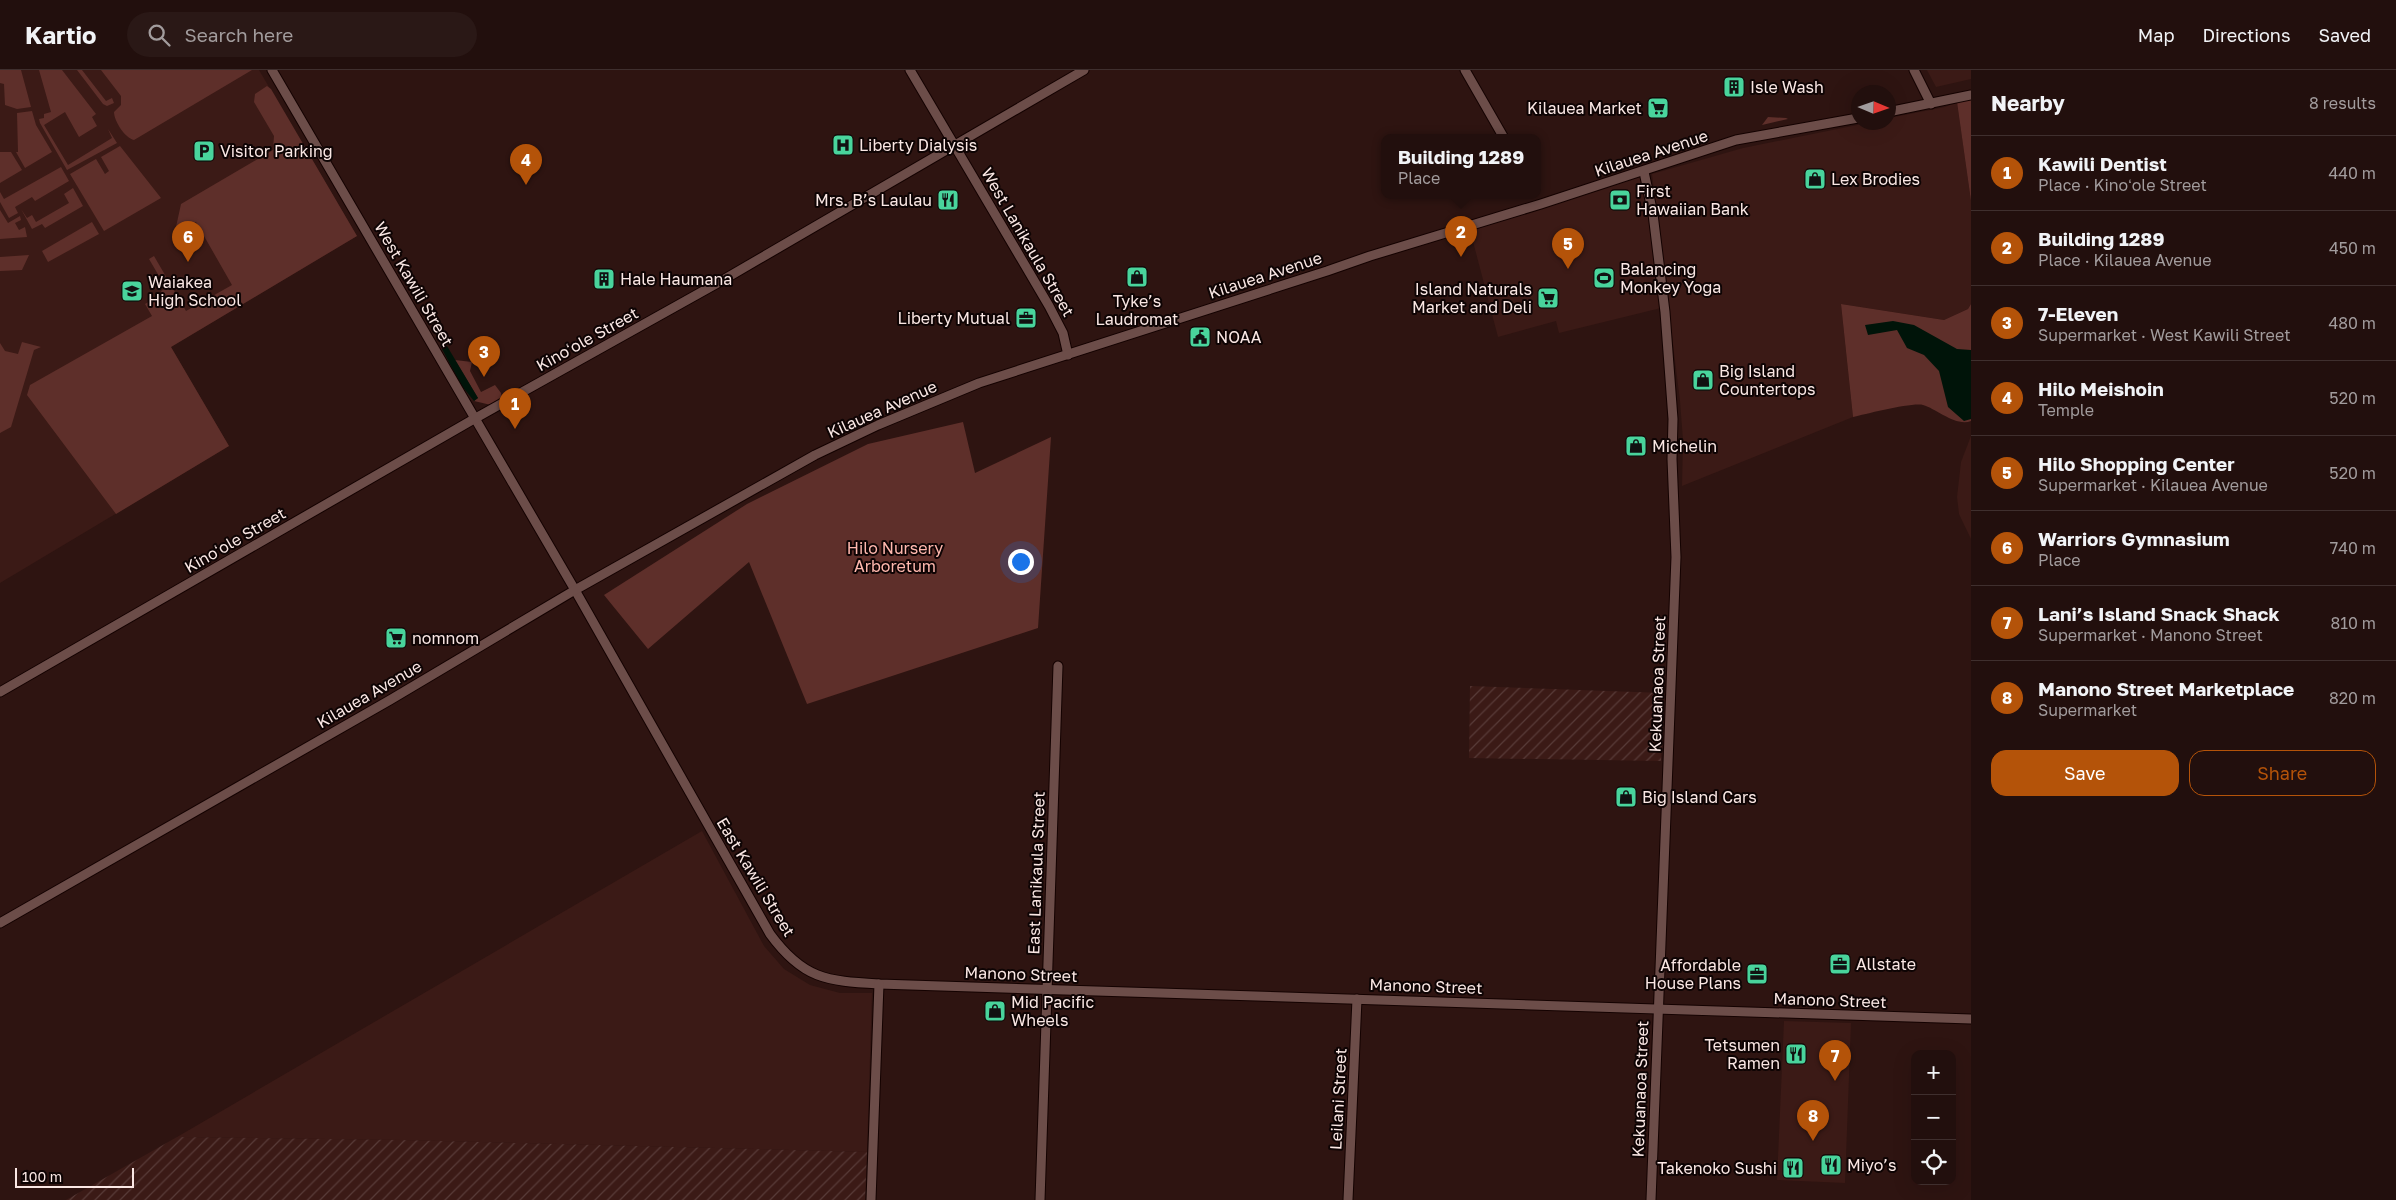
<!DOCTYPE html>
<html lang="en">
<head>
<meta charset="utf-8">
<style>
	:root { --surface:#220f0d; --page:#2a1816; --text:#f1f3f6; --muted:#a29c9d; --line:#3f2f2e; --accent:#b45309 }
	body { margin:0; font-family:"Golos Text",sans-serif; background:var(--page); color:var(--text) }
	.controls { position:absolute; right:15px; bottom:15px; display:grid; overflow:hidden; border-radius:10px; box-shadow:0 5px 20px #0002 }
	.controls button { width:45px; height:45px; display:grid; place-items:center; padding:0; border:0; border-bottom:1px solid var(--line); background:var(--surface); color:var(--text); font:25px sans-serif }
	.compass { position:absolute; left:1851px; top:15px; width:45px; height:45px; border-radius:50%; background:var(--surface); box-shadow:0 5px 20px #0002; rotate:92deg }
	.scale { position:absolute; left:15px; bottom:12px; width:119px; box-sizing:border-box; padding-left:5px; border:2px solid #fae7e4; border-top:0; font-size:14px; line-height:18px; white-space:nowrap; color:#fae7e4; -webkit-text-stroke:4px #0e0404; paint-order:stroke }
	.you { position:absolute; left:1020px; top:491px; width:18px; height:18px; margin:-12px; border:4px solid #fff; border-radius:50%; background:#1a73e8; box-shadow:0 0 0 8px #1a73e833 }
	.badge { display:grid; place-items:center; width:32px; height:32px; border-radius:50%; background:var(--accent); color:#fff; font-size:16px; font-weight:700 }
	.pin { position:absolute; translate:-50% -41px; filter:drop-shadow(0 1px 2px #0008) }
	.pin::after { content:''; position:absolute; top:26px; width:18px; height:15px; background:inherit; clip-path:polygon(0 0,100% 0,50% 100%) }
	.popup { position:absolute; left:1381px; top:64px; width:160px; height:65px; box-sizing:border-box; display:grid; place-content:center; border-radius:10px; background:var(--surface); filter:drop-shadow(0 1px 4px #0005); font-size:16px; white-space:nowrap; color:var(--muted) }
	.popup b { font-size:19px; color:var(--text) }
	.popup::after { content:''; position:absolute; left:50%; top:100%; margin-left:-10px; border:10px solid transparent; border-top-color:var(--surface) }
	.list { margin:0; padding:0; list-style:none }
	h2 { display:flex; justify-content:space-between; align-items:center; height:65px; margin:0; padding:0 20px; font-size:21px }
	h2 small { font-size:16px; font-weight:400; color:var(--muted) }
	.list li { display:grid; grid-template-columns:32px 1fr auto; gap:15px; align-items:center; box-sizing:border-box; height:75px; padding:0 20px; border-top:1px solid var(--line) }
	.list b { display:block; font-size:19px; white-space:nowrap }
	.list p { margin:0; font-size:16px; white-space:nowrap; color:var(--muted) }
	.list em { font-size:16px; font-style:normal; color:var(--muted) }
	.actions { display:flex; gap:10px; padding:15px 20px }
	.actions a { flex:1; padding:11px 0; border:1px solid var(--accent); border-radius:15px; text-align:center; font-size:18px; color:var(--accent) }
	.actions .main { background:var(--accent); color:#fff }
	.icon { flex:none; width:28px; height:28px; fill:none; stroke:currentColor; stroke-width:2; stroke-linecap:round; stroke-linejoin:round }
	.map { position:relative; flex:none; width:1971px; height:1130px; overflow:hidden }
	header { display:flex; align-items:center; gap:30px; box-sizing:border-box; height:70px; padding:0 25px; background:var(--surface); border-bottom:1px solid var(--line) }
	header strong { font-size:24px }
	nav { display:flex; gap:28px; margin-inline-start:auto; font-size:18px }
	.search { width:350px; height:45px; background:var(--page); display:flex; align-items:center; gap:12px; box-sizing:border-box; padding:0 18px; border-radius:28px; color:var(--muted); font-size:19px }
	main { display:flex }
	aside { flex:1; background:var(--surface) }
	.map>svg:first-child { display:block }
</style>
</head>
<body>
<header>
<strong>Kartio</strong>
<div class="search"><svg class="icon" aria-label="search" viewBox="0 0 24 24"><circle cx="10" cy="10" r="6"/><path d="M15 15l6 6"/></svg>Search here</div>
<nav><a>Map</a><a>Directions</a><a>Saved</a></nav>
</header>
<main>
<div class="map">
<svg width="1971" height="1130" viewBox="0 0 1971 1130">
	<defs>
		<pattern id="industrial-furrows" width="10" height="10" patternUnits="userSpaceOnUse" patternTransform="scale(1.25)"><rect width="10" height="10" fill="#3b1a16"/><path d="M-1 1l2-2M0 10L10 0M9 11l2-2" fill="none" stroke="#583b38"/></pattern>
	</defs>
	<rect width="100%" height="100%" fill="#2e1411"/>
	<!-- built -->
	<g fill="#3b1a16">
		<path d="M0 0H259L357 166 171 277 229 376 0 513Z"/>
		<path d="M1927 0H1971V9L1936 17Z"/>
		<path d="M1957 32 1971 131V234L1968 239 1944 250 1841 234 1853 347 1682 416 1683 370 1680 331 1652 104 1743 78 1867 53 1888 52 1889 48 1945 37Z"/>
		<path d="M1640 106 1648 137 1661 238 1559 263 1556 251 1498 267 1470 160Z"/>
		<path d="M1971 366V469L1959 444 1957 427 1961 392Z"/>
		<path d="M702 761 764 876 784 899 810 915 840 923H872L867 1082 400 1070 177 1067Z"/>
		<path d="M1784 951 1851 953 1845 1113 1777 1110Z"/>
	</g>
	<!-- industrial -->
	<g fill="url(#industrial-furrows)">
		<path d="M1470 616 1663 623 1661 691 1469 688Z"/>
		<path d="M177 1067 400 1070 867 1082 865 1130H66Z"/>
	</g>
	<!-- green -->
	<g fill="#5e2f2a">
		<path d="M0 0H21L31 37 17 39 5 35 4 14 0 13Z"/>
		<path d="M39 0H62L96 44 92 47 97 56 79 67 65 42 44 55 68 95 112 68 108 59 117 73 67 100 40 53 39 49 44 48V44L51 42Z"/>
		<path d="M77 0H82L106 31 112 28 114 33 107 36 103 34Z"/>
		<path d="M101 0H252L134 70C125 68 114 51 114 42L121 35V26Z"/>
		<path d="M267 16 271 19 357 166 171 277 229 376 116 444 27 325 30 315 152 246 145 234 162 224 161 221 166 218 149 189 154 186 186 241 232 215 196 152 184 158 176 157 181 134 273 80 274 66 254 32 255 24Z"/>
		<path d="M1971 30V131L1957 32Z"/>
		<path d="M32 41 36 55 52 82 25 98 16 82H18L17 43Z"/>
		<path d="M1768 47 1786 48 1788 49 1762 55Z"/>
		<path d="M120 76 161 128 104 161 70 104 96 89 105 104 109 101 101 87Z"/>
		<path d="M0 82H11L22 100 0 113Z"/>
		<path d="M61 97 69 111 35 131 32 127 15 137 18 143 9 148 0 132V122L4 129Z"/>
		<path d="M73 118 83 136 45 158 42 154 32 159 21 139 27 148 32 145 36 152 69 133 64 124Z"/>
		<path d="M0 140 8 153 20 146 21 150 15 153 19 160 25 157 27 167 0 169Z"/>
		<path d="M92 152 99 164 48 192 42 181Z"/>
		<path d="M29 185 22 200 0 201V187Z"/>
		<path d="M1841 234 1944 250 1968 239 1971 234V351C1956 357 1937 339 1923 335 1913 332 1866 344 1853 347Z"/>
		<path d="M22 272 41 277 34 280 11 357 0 363V273L5 281 18 284Z"/>
		<path d="M455 290 472 292 470 301 481 322 495 315 501 323 502 329 491 335 474 331 478 328Z"/>
		<path d="M963 352 975 403 1051 367 1038 558 807 634 749 492 648 579 604 525 747 434 868 374Z"/>
	</g>
	<!-- water -->
	<g fill="#001409">
		<path d="M1893 251 1914 255 1957 279 1971 280V349L1964 351 1948 337 1939 301 1924 285 1907 278 1897 260 1868 265 1865 255Z"/>
		<path d="M447 276 478 328 474 331 461 315 442 279Z"/>
	</g>
	<g fill="none" stroke-linecap="round" stroke-linejoin="round">
		<!-- secondary casing -->
		<g stroke="#140201" stroke-width="11">
			<g id="secondary">
				<path d="M272 0 575 520 770 864C803 909 826 911 879 914L1971 949"/>
				<path d="M910 0 1049 236 1063 263 1068 285"/>
				<path d="M1465 0 1504 68"/>
				<path d="M1914 0 1931 34"/>
				<path d="M1888 42 1971 25"/>
				<path d="M1644 102 1653 144 1665 242 1673 349 1672 389 1676 487 1651 1130"/>
				<path d="M0 622 474 349 723 210 1084 0"/>
				<path d="M0 853 390 630 575 520 815 385 878 355 979 313 1327 201 1370 186 1541 134 1736 70 1858 48"/>
				<path d="M871 1130 879 914"/>
				<path d="M1040 1130 1058 596"/>
				<path d="M1348 1130 1357 929"/>
			</g>
		</g>
		<!-- secondary -->
		<use href="#secondary" stroke="#6c4d49" stroke-width="9"/>
	</g>
	<!-- icons -->
	<defs>
		<g id="building-square" transform="scale(1.125)"><rect x="-9" y="-9" width="18" height="18" rx="4" fill="#49d49c" stroke="#0e0404"/><path d="M-4-6H4V6H1V3H-1V6H-4ZM-2.5-4.3h1.7v1.8h-1.7ZM.8-4.3h1.7v1.8H.8ZM-2.5-1h1.7V.8h-1.7ZM.8-1h1.7V.8H.8Z" fill="#111"/></g>
		<g id="supermarket-square" transform="scale(1.125)"><rect x="-9" y="-9" width="18" height="18" rx="4" fill="#49d49c" stroke="#0e0404"/><path d="M-6-5.5h2.5l.6 2H6L4.5 2H-2.5L-4.4-4H-6ZM-1.5 3.2a1.3 1.3 0 1 0 .1 0ZM3 3.2a1.3 1.3 0 1 0 .1 0Z" fill="#111"/></g>
		<g id="hospital-square" transform="scale(1.125)"><rect x="-9" y="-9" width="18" height="18" rx="4" fill="#49d49c" stroke="#0e0404"/><path d="M-5-5h3v3.5h4V-5h3V5h-3V1.5h-4V5h-3Z" fill="#111"/></g>
		<g id="parking-square" transform="scale(1.125)"><rect x="-9" y="-9" width="18" height="18" rx="4" fill="#49d49c" stroke="#0e0404"/><path d="M-3.5-5.5H1a3.5 3.5 0 0 1 0 7H-1V5.5H-3.5ZM-1-3.4V-.6H.8a1.4 1.4 0 0 0 0-2.8Z" fill="#111"/></g>
		<g id="shop-square" transform="scale(1.125)"><rect x="-9" y="-9" width="18" height="18" rx="4" fill="#49d49c" stroke="#0e0404"/><path d="M-5-2.5h2.3a2.7 3.5 0 0 1 5.4 0H5L5.5 6h-11ZM-1.5-2.5h3a1.5 2.3 0 0 0-3 0Z" fill="#111"/></g>
		<g id="restaurant-square" transform="scale(1.125)"><rect x="-9" y="-9" width="18" height="18" rx="4" fill="#49d49c" stroke="#0e0404"/><path d="M-5-6h1v4h1v-4h1v4h1v-4h1v5L-1.5 .5V6h-2V.5L-5-1ZM5-6V6H3V1.5H1.5Q1.5-4 5-6Z" fill="#111"/></g>
		<g id="bank-square" transform="scale(1.125)"><rect x="-9" y="-9" width="18" height="18" rx="4" fill="#49d49c" stroke="#0e0404"/><path d="M-6-4H6V4H-6ZM0-2.3a2.3 2.3 0 1 0 0 4.6a2.3 2.3 0 1 0 0-4.6Z" fill="#111"/></g>
		<g id="stadium-square" transform="scale(1.125)"><rect x="-9" y="-9" width="18" height="18" rx="4" fill="#49d49c" stroke="#0e0404"/><path d="M0-5a6.5 5 0 1 0 0 10a6.5 5 0 1 0 0-10ZM-3.5-1.8h7v3.6h-7Z" fill="#111"/></g>
		<g id="school-square" transform="scale(1.125)"><rect x="-9" y="-9" width="18" height="18" rx="4" fill="#49d49c" stroke="#0e0404"/><path d="M0-5L7-2L0 1L-7-2ZM-4 1L0 2.5L4 1V4Q0 6-4 4Z" fill="#111"/></g>
		<g id="office-square" transform="scale(1.125)"><rect x="-9" y="-9" width="18" height="18" rx="4" fill="#49d49c" stroke="#0e0404"/><path d="M-6-3h4V-5.5h4V-3h4V5H-6ZM-1-4.5V-3h2v-1.5ZM-6 0V1H6V0Z" fill="#111"/></g>
		<g id="civic-square" transform="scale(1.125)"><rect x="-9" y="-9" width="18" height="18" rx="4" fill="#49d49c" stroke="#0e0404"/><path d="M-.6-6.5H3V-4.5H.6V-3L4-1V1h2V6H-6V1h2V-1L-.6-3ZM-1.2 2.5V6h2.4V2.5Z" fill="#111"/></g>
	</defs>
	<g fill-rule="evenodd">
		<use href="#building-square" x="1734" y="17"/>
		<use href="#supermarket-square" x="1658" y="38"/>
		<use href="#hospital-square" x="843" y="75"/>
		<use href="#parking-square" x="204" y="81"/>
		<use href="#shop-square" x="1815" y="109"/>
		<use href="#restaurant-square" x="948" y="130"/>
		<use href="#bank-square" x="1620" y="130"/>
		<use href="#shop-square" x="1137" y="207"/>
		<use href="#stadium-square" x="1604" y="208"/>
		<use href="#building-square" x="604" y="209"/>
		<use href="#school-square" x="132" y="221"/>
		<use href="#supermarket-square" x="1548" y="228"/>
		<use href="#office-square" x="1026" y="248"/>
		<use href="#civic-square" x="1200" y="267"/>
		<use href="#shop-square" x="1703" y="310"/>
		<use href="#shop-square" x="1636" y="376"/>
		<use href="#supermarket-square" x="396" y="568"/>
		<use href="#shop-square" x="1626" y="727"/>
		<use href="#office-square" x="1840" y="894"/>
		<use href="#office-square" x="1757" y="904"/>
		<use href="#shop-square" x="995" y="941"/>
		<use href="#restaurant-square" x="1796" y="984"/>
		<use href="#restaurant-square" x="1831" y="1095"/>
		<use href="#restaurant-square" x="1793" y="1098"/>
	</g>
	<g text-anchor="middle" dominant-baseline="central" stroke-width="4" stroke-linejoin="round" paint-order="stroke">
		<!-- poi labels -->
		<g font-size="16" fill="#fae7e4" stroke="#0e0404" text-anchor="start">
			<text x="1750" y="17">Isle Wash</text>
			<text x="1642" y="38" text-anchor="end">Kilauea Market</text>
			<text x="859" y="75">Liberty Dialysis</text>
			<text x="220" y="81">Visitor Parking</text>
			<text x="1831" y="109">Lex Brodies</text>
			<text x="1636" y="121">First<tspan x="1636" dy="18">Hawaiian Bank</tspan></text>
			<text x="932" y="130" text-anchor="end">Mrs. B’s Laulau</text>
			<text x="1620" y="199">Balancing<tspan x="1620" dy="18">Monkey Yoga</tspan></text>
			<text x="620" y="209">Hale Haumana</text>
			<text x="148" y="212">Waiakea<tspan x="148" dy="18">High School</tspan></text>
			<text x="1532" y="219" text-anchor="end">Island Naturals<tspan x="1532" dy="18">Market and Deli</tspan></text>
			<text x="1137" y="231" text-anchor="middle">Tyke’s<tspan x="1137" dy="18">Laudromat</tspan></text>
			<text x="1010" y="248" text-anchor="end">Liberty Mutual</text>
			<text x="1216" y="267">NOAA</text>
			<text x="1719" y="301">Big Island<tspan x="1719" dy="18">Countertops</tspan></text>
			<text x="1652" y="376">Michelin</text>
			<text x="412" y="568">nomnom</text>
			<text x="1642" y="727">Big Island Cars</text>
			<text x="1856" y="894">Allstate</text>
			<text x="1741" y="895" text-anchor="end">Affordable<tspan x="1741" dy="18">House Plans</tspan></text>
			<text x="1011" y="932">Mid Pacific<tspan x="1011" dy="18">Wheels</tspan></text>
			<text x="1780" y="975" text-anchor="end">Tetsumen<tspan x="1780" dy="18">Ramen</tspan></text>
			<text x="1847" y="1095">Miyo’s</text>
			<text x="1777" y="1098" text-anchor="end">Takenoko Sushi</text>
		</g>
		<!-- street labels -->
		<g font-size="16" fill="#fae7e4" stroke="#0e0404">
			<text transform="translate(1651 83) rotate(-18)">Kilauea Avenue</text>
			<text transform="translate(1028 172) rotate(60)">West Lanikaula Street</text>
			<text transform="translate(1265 205) rotate(-18)">Kilauea Avenue</text>
			<text transform="translate(414 214) rotate(60)">West Kawili Street</text>
			<text transform="translate(587 269) rotate(-29)">Kinoʻole Street</text>
			<text transform="translate(882 339) rotate(-24)">Kilauea Avenue</text>
			<text transform="translate(235 470) rotate(-30)">Kinoʻole Street</text>
			<text transform="translate(1657 614) rotate(-88)">Kekuanaoa Street</text>
			<text transform="translate(369 624) rotate(-30)">Kilauea Avenue</text>
			<text transform="translate(1036 803) rotate(-88)">East Lanikaula Street</text>
			<text transform="translate(756 807) rotate(59)">East Kawili Street</text>
			<text transform="translate(1021 904) rotate(2)">Manono Street</text>
			<text transform="translate(1426 916) rotate(2)">Manono Street</text>
			<text transform="translate(1830 930) rotate(2)">Manono Street</text>
			<text transform="translate(1640 1019) rotate(-88)">Kekuanaoa Street</text>
			<text transform="translate(1338 1029) rotate(-87)">Leilani Street</text>
		</g>
		<!-- park labels -->
		<g font-size="16" fill="#ffb8ae" stroke="#0e0404">
			<text x="895" y="478">Hilo Nursery<tspan x="895" dy="18">Arboretum</tspan></text>
		</g>
	</g>
</svg>
<div class="controls">
<button>+</button>
<button>−</button>
<button><svg class="icon" aria-label="locate" viewBox="0 0 24 24"><circle cx="12" cy="12" r="6"/><path d="M12 2v4M12 18v4M2 12h4M18 12h4"/></svg></button>
</div>
<svg class="compass" viewBox="-18 -18 36 36"><path d="M0-13l5 13h-10z" fill="#e53935"/><path d="M0 13l5-13h-10z" fill="#a29c9d"/></svg>
<div class="scale">100 m</div>
<div class="you"></div>
<div class="pin badge" style="left:515px;top:359px">1</div>
<div class="pin badge" style="left:1461px;top:187px">2</div>
<div class="popup"><b>Building 1289</b>Place</div>
<div class="pin badge" style="left:484px;top:307px">3</div>
<div class="pin badge" style="left:526px;top:115px">4</div>
<div class="pin badge" style="left:1568px;top:199px">5</div>
<div class="pin badge" style="left:188px;top:192px">6</div>
<div class="pin badge" style="left:1835px;top:1011px">7</div>
<div class="pin badge" style="left:1813px;top:1071px">8</div>
</div>
<aside>
<h2>Nearby<small>8 results</small></h2>
<ul class="list">
<li><span class="badge">1</span><div><b>Kawili Dentist</b><p>Place · Kinoʻole Street</p></div><em>440 m</em></li>
<li><span class="badge">2</span><div><b>Building 1289</b><p>Place · Kilauea Avenue</p></div><em>450 m</em></li>
<li><span class="badge">3</span><div><b>7-Eleven</b><p>Supermarket · West Kawili Street</p></div><em>480 m</em></li>
<li><span class="badge">4</span><div><b>Hilo Meishoin</b><p>Temple</p></div><em>520 m</em></li>
<li><span class="badge">5</span><div><b>Hilo Shopping Center</b><p>Supermarket · Kilauea Avenue</p></div><em>520 m</em></li>
<li><span class="badge">6</span><div><b>Warriors Gymnasium</b><p>Place</p></div><em>740 m</em></li>
<li><span class="badge">7</span><div><b>Lani’s Island Snack Shack</b><p>Supermarket · Manono Street</p></div><em>810 m</em></li>
<li><span class="badge">8</span><div><b>Manono Street Marketplace</b><p>Supermarket</p></div><em>820 m</em></li>
</ul>
<div class="actions"><a class="main">Save</a><a>Share</a></div>
</aside>
</main>
</body>
</html>
